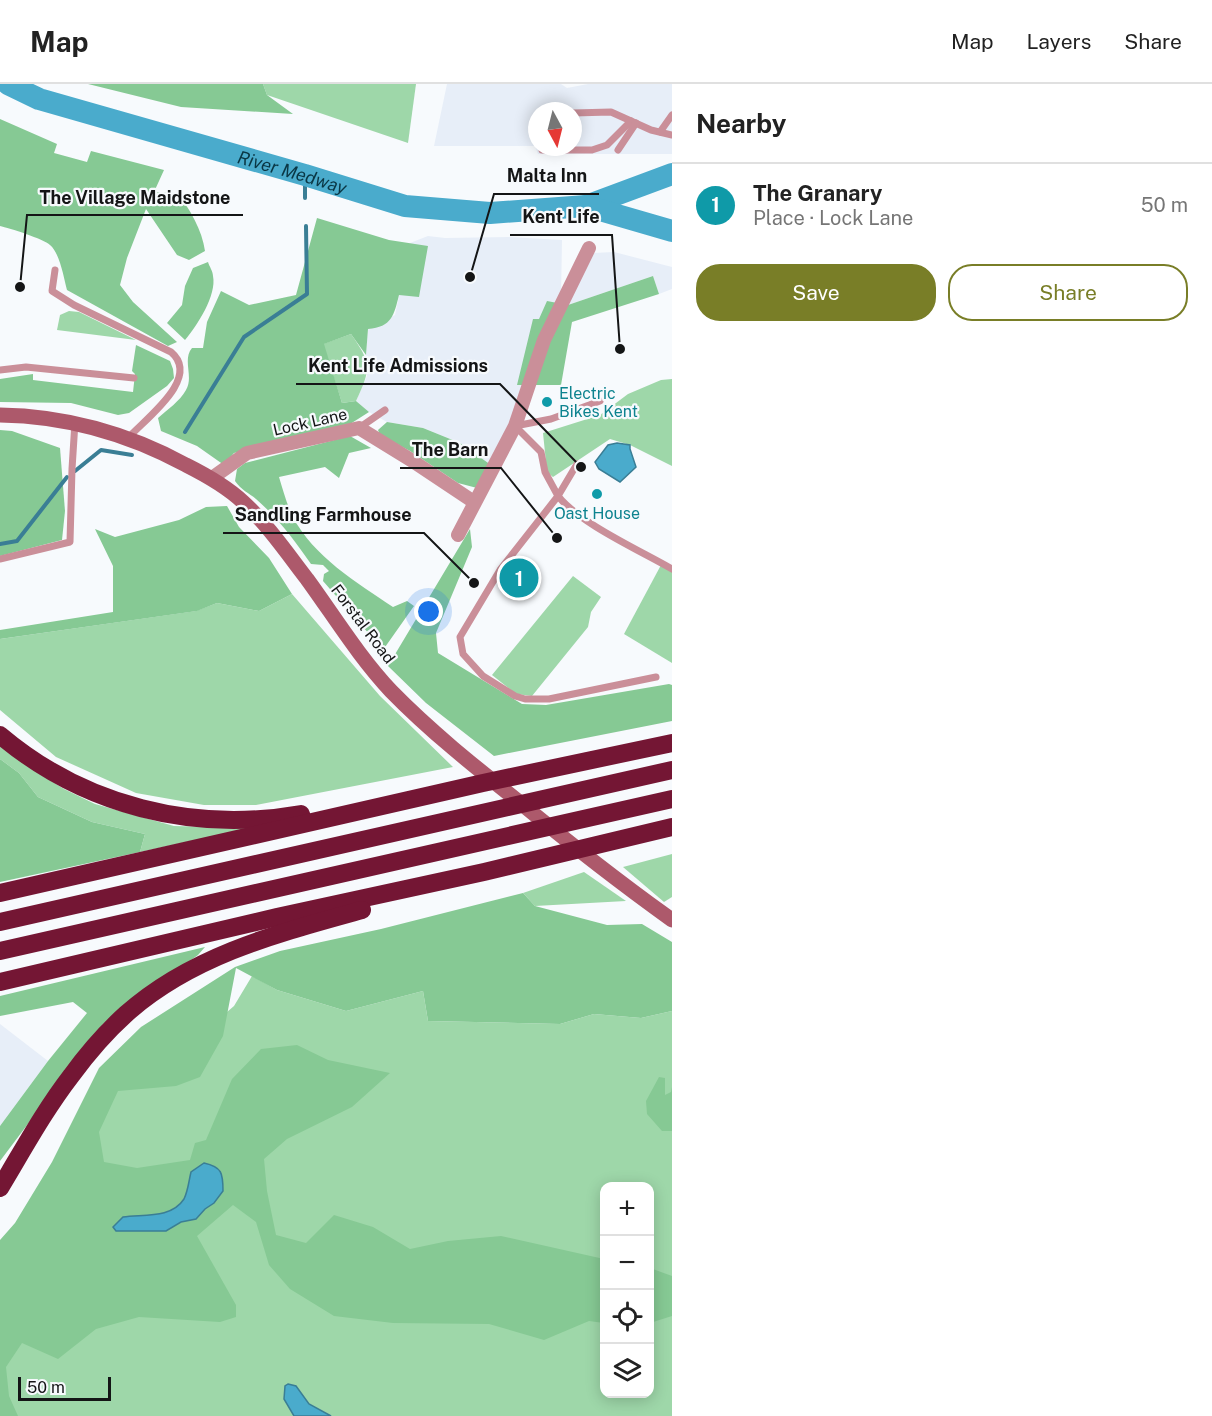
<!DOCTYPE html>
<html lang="en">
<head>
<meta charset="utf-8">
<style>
	:root { --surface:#fff; --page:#f2f2f2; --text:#222; --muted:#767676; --line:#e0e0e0; --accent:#797e27 }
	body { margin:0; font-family:"Public Sans",sans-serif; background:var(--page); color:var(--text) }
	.controls { position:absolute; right:18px; bottom:18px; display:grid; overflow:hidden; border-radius:12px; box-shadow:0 3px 15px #0003 }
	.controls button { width:54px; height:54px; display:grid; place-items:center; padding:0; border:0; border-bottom:2px solid var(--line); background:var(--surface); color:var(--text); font:30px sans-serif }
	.compass { position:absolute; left:528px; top:18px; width:54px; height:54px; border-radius:50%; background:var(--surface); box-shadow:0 3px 15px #0003; rotate:173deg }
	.scale { position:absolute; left:18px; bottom:15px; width:93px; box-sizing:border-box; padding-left:6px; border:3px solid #141516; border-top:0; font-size:16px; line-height:21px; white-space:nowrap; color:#141516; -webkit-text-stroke:4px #f7fafd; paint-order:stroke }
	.you { position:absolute; left:429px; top:528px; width:21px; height:21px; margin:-15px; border:4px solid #fff; border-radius:50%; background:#1a73e8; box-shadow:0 0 0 9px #1a73e833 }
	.badge { display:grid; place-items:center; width:39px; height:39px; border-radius:50%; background:var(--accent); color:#fff; font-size:20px; font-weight:700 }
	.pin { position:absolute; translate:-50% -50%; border:3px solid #fff; box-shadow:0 2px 6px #0006 }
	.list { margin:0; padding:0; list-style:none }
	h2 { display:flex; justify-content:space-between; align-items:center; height:78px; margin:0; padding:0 24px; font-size:26px }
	h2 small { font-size:20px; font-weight:400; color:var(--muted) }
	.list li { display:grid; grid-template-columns:39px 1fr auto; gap:18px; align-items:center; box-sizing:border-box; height:84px; padding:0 24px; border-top:2px solid var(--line) }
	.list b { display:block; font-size:22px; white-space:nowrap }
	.list p { margin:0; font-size:20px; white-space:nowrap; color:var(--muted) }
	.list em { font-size:20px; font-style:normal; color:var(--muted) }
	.actions { display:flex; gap:12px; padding:18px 24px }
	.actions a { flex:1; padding:14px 0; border:2px solid var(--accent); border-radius:24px; text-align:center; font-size:21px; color:var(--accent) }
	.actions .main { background:var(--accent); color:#fff }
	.icon { flex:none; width:33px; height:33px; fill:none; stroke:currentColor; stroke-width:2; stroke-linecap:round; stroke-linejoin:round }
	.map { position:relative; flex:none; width:672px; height:1332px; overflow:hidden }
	header { display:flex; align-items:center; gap:36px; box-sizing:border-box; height:84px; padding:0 30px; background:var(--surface); border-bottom:2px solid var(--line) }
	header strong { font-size:28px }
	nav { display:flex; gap:33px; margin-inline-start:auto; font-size:21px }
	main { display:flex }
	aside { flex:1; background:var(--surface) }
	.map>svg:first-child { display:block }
</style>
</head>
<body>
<header>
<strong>Map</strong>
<nav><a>Map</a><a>Layers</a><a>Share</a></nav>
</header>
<main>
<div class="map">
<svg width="672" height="1332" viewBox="0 0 672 1332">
	<rect width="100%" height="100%" fill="#f7fafd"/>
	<!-- built -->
	<g fill="#e7eef8" fill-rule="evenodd">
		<path d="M447 0H561L567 4 588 0H672V70H538L535 62H434ZM537 27H573V63H537Z"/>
		<path d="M428 152 445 154 509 153 562 156 561 214 516 329 491 381 460 359 423 344 387 338 369 328 356 317 367 292 366 271 368 245 395 231 410 159Z"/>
		<path d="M614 168 672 183V205L659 210 653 192 568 221 593 169Z"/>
		<path d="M0 940 48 977 0 1042Z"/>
	</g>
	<!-- green -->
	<g fill="#9ed7a9" fill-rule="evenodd">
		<path d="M263 0H416L408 59 267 11Z"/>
		<path d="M69 227 79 228 136 256 57 246 60 231Z"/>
		<path d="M351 250C372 280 371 284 356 317L342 319 323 260Z"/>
		<path d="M672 295V382L630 361 610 355 553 393 547 388 543 349 600 331 628 310 661 296Z"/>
		<path d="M661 481 672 487V579L624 550Z"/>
		<path d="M573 492 601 513 591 528 588 543 532 612 516 610 492 591Z"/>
		<path d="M292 510 380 612 453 683 256 721H204L136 709 56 673 0 626V555L196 527 217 519 259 527Z"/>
		<path d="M0 660 35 687 64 705 95 720 174 742 251 744 140 768 145 750 92 738 38 713 19 689 0 675Z"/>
		<path d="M672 770V813L664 818 623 783Z"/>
		<path d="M584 788 626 817 535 822 523 809Z"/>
		<path d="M252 892 277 906 346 927 423 907 428 937 560 940 594 930 641 934 672 927V1332H0V1204L115 989 213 940 234 922ZM604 1102H650V1310H604Z"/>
	</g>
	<!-- forest -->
	<g fill="#86c994">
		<path d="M88 0H263L267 11 293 30 181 23Z"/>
		<path d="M0 35 57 60 54 69 87 78 91 67 164 86 154 108 177 109C190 125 202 146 205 167L189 176 177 171 146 125 127 174 120 201 133 218 177 258 168 262 67 206C64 195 60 169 50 161 44 155 9 144 0 142Z"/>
		<path d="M317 134 389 156 428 162 419 213 399 211C394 231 392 243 368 245L366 271 351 250 324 260 342 319 356 317 369 328 347 342 234 369 224 381 197 362 161 347 158 334C167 326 180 317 186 306 194 293 182 276 192 264H203L207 238 221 207 249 221 296 211Z"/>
		<path d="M208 178C209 182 213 187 213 192 217 211 197 242 185 256L167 239 182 221 185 202 193 184Z"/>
		<path d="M653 192 659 210 572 238 561 301H517L533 235H539L547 217 568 221Z"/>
		<path d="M136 261 170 277 173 285 174 294 167 302 129 329 118 331 71 319 0 318V295L33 290V296L133 308 135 290 132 287Z"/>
		<path d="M387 338 423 344 460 359 491 381 477 404 458 399 410 367 380 351 378 346Z"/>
		<path d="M0 346 12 347 60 364 65 427 62 456 0 472Z"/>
		<path d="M350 352 371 364 349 369 339 394 325 383 279 393C283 406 287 421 293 433 313 472 357 499 393 523L407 517 414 522 383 566 323 497 324 490 329 487 323 481 311 480C295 457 278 434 256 415 249 409 241 406 235 397L237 385 245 379Z"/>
		<path d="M227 422 239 443 269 474 292 510 259 527 217 519 197 527 0 555V546L113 528V482L95 445 115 453 179 436 206 423Z"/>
		<path d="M470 445 472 463 436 549 438 569 522 620 546 621 669 600 672 601V637L494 672 426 619 388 582Z"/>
		<path d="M0 675 19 689 38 713 92 738 145 750 140 768 0 798Z"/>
		<path d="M523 809 535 822 607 841 642 840 672 858V927L641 934 594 930 560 940 428 937 423 907 346 927 277 906 236 884 223 952 200 993 176 1002 118 1007 99 1048 104 1078 137 1084 190 1076 195 1059 206 1056 232 995 261 965 297 961 328 976 390 989 352 1023 287 1055 264 1075 267 1107 276 1151 306 1159 334 1131 373 1143 410 1165 448 1157 501 1152 604 1175V1239L589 1237 544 1256 489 1240 393 1239 334 1232 290 1205 269 1181 256 1138 233 1121 197 1152 236 1221V1233L220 1238 139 1233 96 1245 58 1275 22 1259 6 1283 9 1312 18 1332H0V1156L15 1139 52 1078 99 984 141 943 235 883 280 867 381 845Z"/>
		<path d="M205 863 198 871 103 940 0 1077V1042L48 977 87 929 73 918 0 932V912Z"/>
		<path d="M659 993 665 994V1011L671 1008 672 1003V1047H662L647 1030 646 1017Z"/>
		<path d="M650 1184 672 1192V1232L650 1239Z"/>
	</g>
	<!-- water -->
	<g fill="#4aabcc" stroke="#3a7e95" stroke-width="1.5">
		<path d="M617 359 630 361V365L636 383 620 398 599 385 595 378 608 361Z"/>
		<path d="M204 1079C222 1083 223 1089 223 1107L214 1119 205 1125 196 1135 181 1138 166 1147H116L113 1143 123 1133C143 1130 171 1135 184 1115 188 1107 189 1096 191 1088Z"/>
		<path d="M288 1300 296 1302 309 1320 331 1332H294L284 1315 285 1302Z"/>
	</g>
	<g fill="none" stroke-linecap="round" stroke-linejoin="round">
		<!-- stream -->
		<g stroke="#3a7e95" stroke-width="4">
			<path d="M305 91V114"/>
			<path d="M185 348 244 253 307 210 306 142"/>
			<path d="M75 387 101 366 132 371"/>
			<path d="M0 460 17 457 67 393"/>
		</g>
		<!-- river -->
		<g stroke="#4aabcc" stroke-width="22">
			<path id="s1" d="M8 0 39 15 305 91 405 122 490 129 586 122 672 90"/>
			<path d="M586 122 672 147"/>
		</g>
		<!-- lane -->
		<g stroke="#ca8f99" stroke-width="7">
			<path d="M573 29 611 28 651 46 672 51"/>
			<path d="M660 48 672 31"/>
			<path d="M542 66H592L607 61 631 37"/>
			<path d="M618 66 636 39"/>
			<path d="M55 186 52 207 74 221 171 268C202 294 145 335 128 354"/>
			<path d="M0 286 26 283 134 294"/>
			<path d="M515 342 541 368 545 388 558 412 500 486 460 553 463 570 483 592 515 612 525 615H549L656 593"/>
			<path d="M515 342 551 335 600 317"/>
			<path d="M359 344 385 326"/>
			<path d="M577 380 558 412C579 439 641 467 672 485"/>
			<path d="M0 475 70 458 72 385 75 338"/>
		</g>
		<!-- street -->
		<g stroke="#ca8f99" stroke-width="14">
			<path d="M212 394 247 369 359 344 411 376 474 418"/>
			<path d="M458 451 515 342 544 256 589 164"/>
		</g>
		<!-- secondary -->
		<path stroke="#ad596b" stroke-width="15" d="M0 331C67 332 127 349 186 381 206 391 226 402 243 418 267 440 287 469 307 495 334 532 359 573 391 607 430 647 474 682 518 717 568 758 619 798 672 836"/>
		<!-- highway -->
		<g stroke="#741634" stroke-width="18">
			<path d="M0 651C84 722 193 749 301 730"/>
			<path d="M0 809 483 699 672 659"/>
			<path d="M0 838 672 686"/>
			<path d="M0 867 672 715"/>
			<path d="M0 898 277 833 484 788 672 743"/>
			<path d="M0 1104C23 1066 44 1027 71 992 87 970 106 948 126 930 192 871 279 849 362 826"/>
		</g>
	</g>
	<!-- markers -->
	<g fill="#0f9aa8" stroke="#f7fafd" stroke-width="2">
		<circle cx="547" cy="318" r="6"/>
		<circle cx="597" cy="410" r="6"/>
	</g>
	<g text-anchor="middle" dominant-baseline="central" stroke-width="4.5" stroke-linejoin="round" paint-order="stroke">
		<!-- culture labels -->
		<g font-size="16" fill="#0d838f" stroke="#f7fafd" text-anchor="start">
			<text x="559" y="309">Electric<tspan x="559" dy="18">Bikes Kent</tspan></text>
			<text x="597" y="429" text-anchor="middle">Oast House</text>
		</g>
		<!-- street labels -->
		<g font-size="16" fill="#141516" stroke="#f7fafd">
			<text transform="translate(310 338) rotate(-13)">Lock Lane</text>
			<text transform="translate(363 540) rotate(53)">Forstal Road</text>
		</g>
		<!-- water labels -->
		<g font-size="18" font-style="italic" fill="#0a3745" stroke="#f7fafd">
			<text stroke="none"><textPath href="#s1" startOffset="298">River Medway</textPath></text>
		</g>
	</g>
	<!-- callouts -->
	<path fill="none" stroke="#141516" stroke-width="2" d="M470 193L494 110H599M20 203L27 131H243M620 265L612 151H510M581 383L500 300H296M557 454L501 384H400M474 499L424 449H223"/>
	<g fill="#141516" stroke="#f7fafd" stroke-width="2">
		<circle cx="470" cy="193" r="6"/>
		<circle cx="20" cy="203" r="6"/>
		<circle cx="620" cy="265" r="6"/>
		<circle cx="581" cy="383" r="6"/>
		<circle cx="557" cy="454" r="6"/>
		<circle cx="474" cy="499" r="6"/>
	</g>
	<g font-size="18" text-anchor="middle" font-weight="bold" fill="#141516" stroke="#f7fafd" stroke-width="4.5" stroke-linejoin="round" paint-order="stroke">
		<text x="547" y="98">Malta Inn</text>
		<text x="135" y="120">The Village Maidstone</text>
		<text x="561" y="139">Kent Life</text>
		<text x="398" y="288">Kent Life Admissions</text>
		<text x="450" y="372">The Barn</text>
		<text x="323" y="437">Sandling Farmhouse</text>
	</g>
</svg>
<div class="controls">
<button>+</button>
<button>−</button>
<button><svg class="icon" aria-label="locate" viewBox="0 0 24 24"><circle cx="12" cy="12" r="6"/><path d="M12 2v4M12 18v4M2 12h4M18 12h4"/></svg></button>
<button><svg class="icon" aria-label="layers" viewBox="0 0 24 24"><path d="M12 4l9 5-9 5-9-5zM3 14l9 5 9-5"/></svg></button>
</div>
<svg class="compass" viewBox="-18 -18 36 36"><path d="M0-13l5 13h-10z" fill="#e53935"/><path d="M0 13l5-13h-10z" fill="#767676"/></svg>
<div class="scale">50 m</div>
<div class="you"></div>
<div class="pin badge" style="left:519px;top:494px;background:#0f9aa8">1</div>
</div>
<aside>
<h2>Nearby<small></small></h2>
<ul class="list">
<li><span class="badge" style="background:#0f9aa8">1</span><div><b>The Granary</b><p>Place · Lock Lane</p></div><em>50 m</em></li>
</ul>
<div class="actions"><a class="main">Save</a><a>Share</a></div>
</aside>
</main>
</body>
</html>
